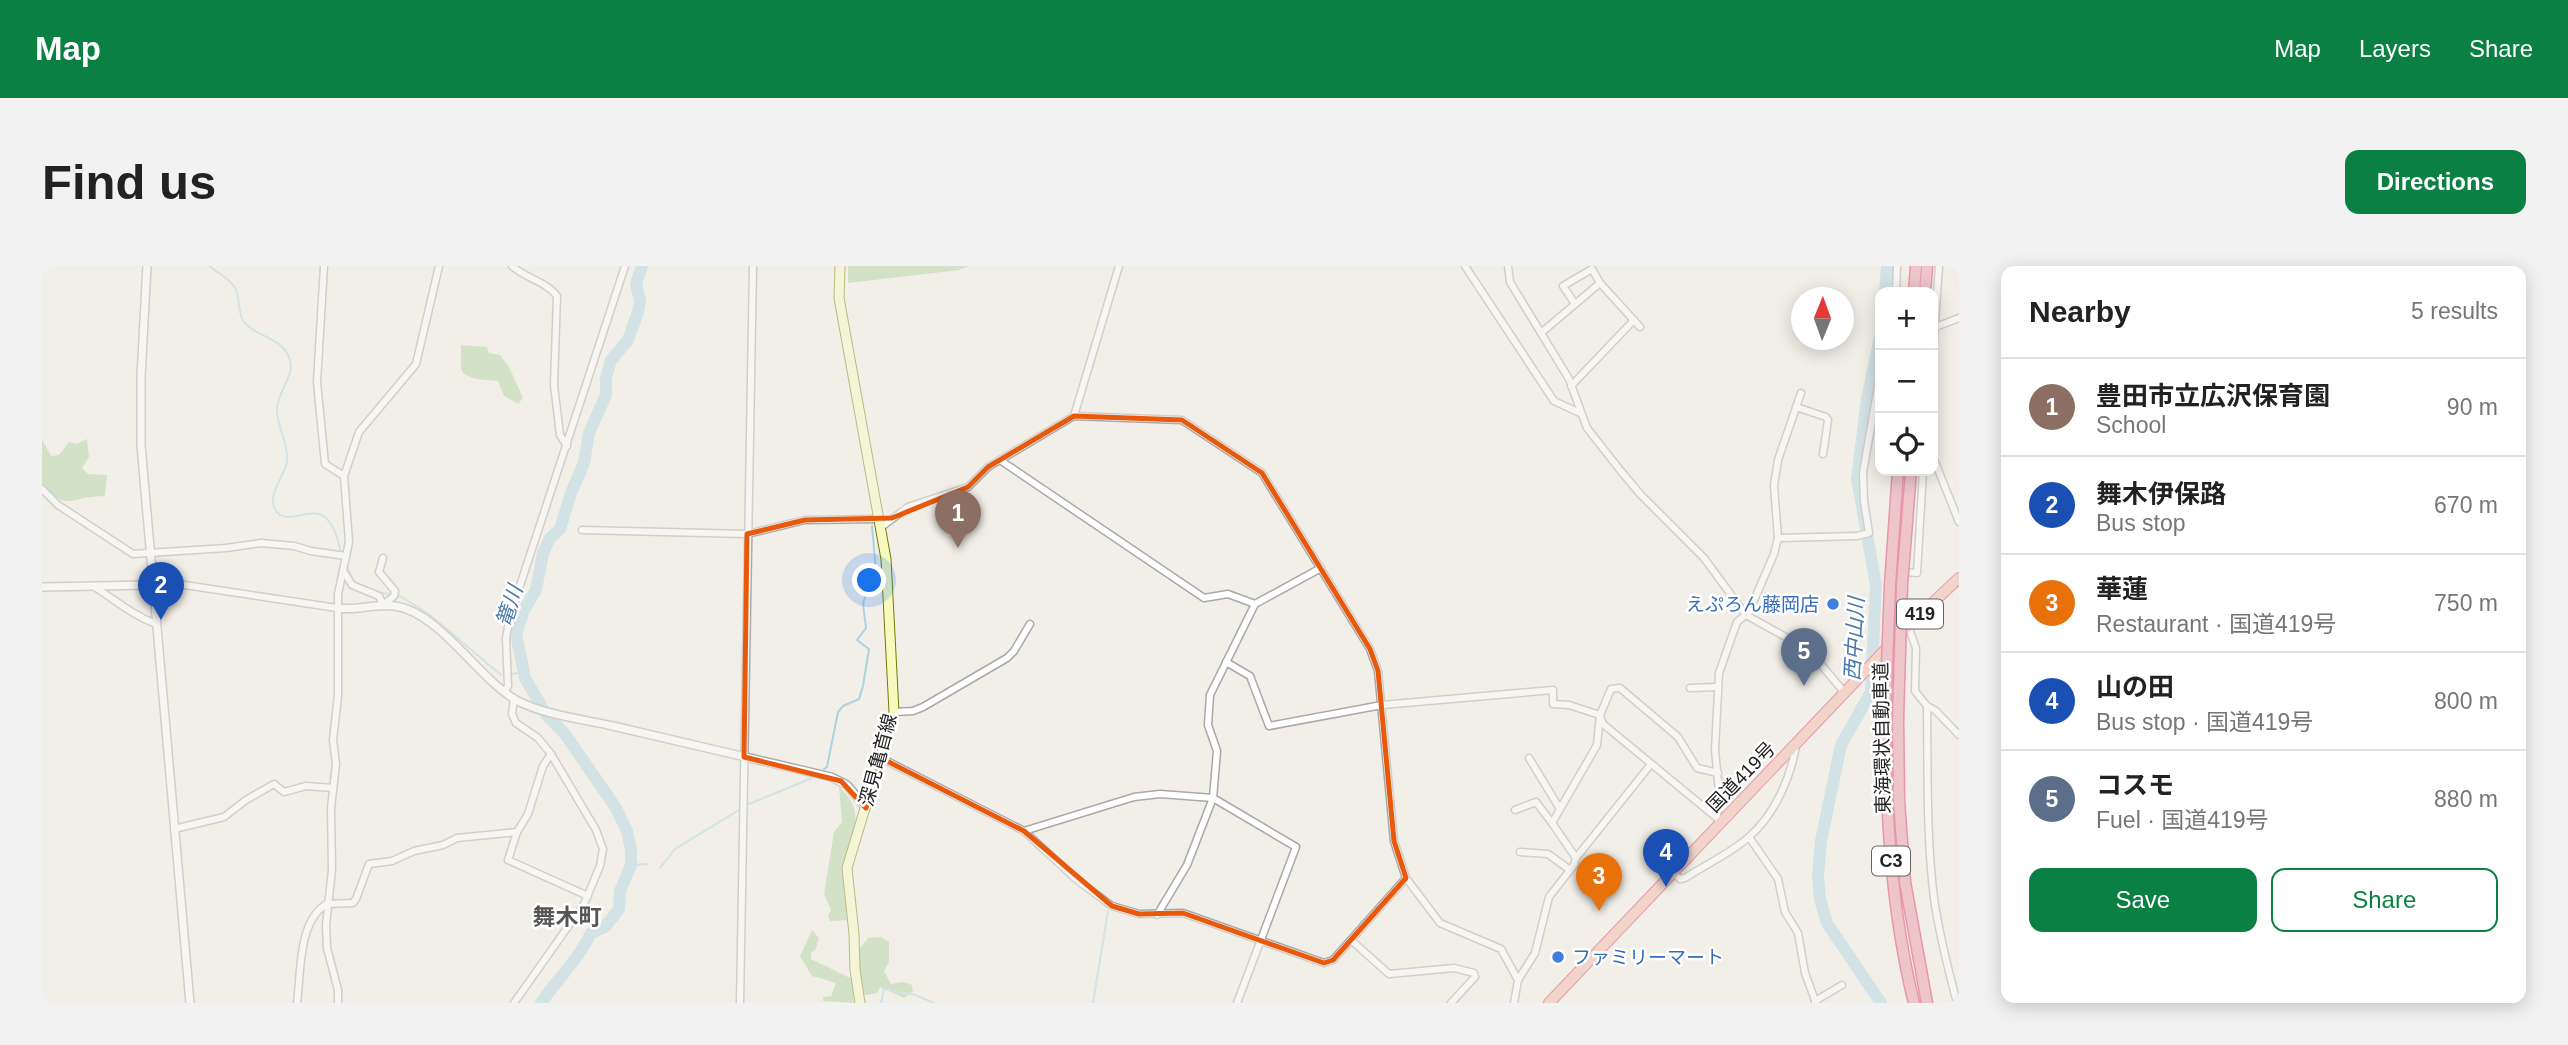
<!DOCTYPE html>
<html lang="en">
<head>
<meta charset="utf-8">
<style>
	:root { --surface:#fff; --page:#f2f2f2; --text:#222; --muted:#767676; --line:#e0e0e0; --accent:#0b8043 }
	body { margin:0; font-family:Helvetica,"Noto Sans JP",sans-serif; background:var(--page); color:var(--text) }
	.controls { position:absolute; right:21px; top:21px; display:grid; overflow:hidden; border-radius:14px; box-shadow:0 4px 18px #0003 }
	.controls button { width:63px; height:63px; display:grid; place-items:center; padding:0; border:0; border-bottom:2px solid var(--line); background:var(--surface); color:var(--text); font:35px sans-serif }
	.compass { position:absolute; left:1749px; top:21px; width:63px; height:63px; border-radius:50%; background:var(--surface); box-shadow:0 4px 18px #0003; rotate:1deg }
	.you { position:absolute; left:828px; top:315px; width:24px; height:24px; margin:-18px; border:5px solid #fff; border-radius:50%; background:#1a73e8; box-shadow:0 0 0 10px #1a73e833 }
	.badge { display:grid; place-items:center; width:46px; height:46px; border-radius:50%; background:var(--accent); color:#fff; font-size:23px; font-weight:700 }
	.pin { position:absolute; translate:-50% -58px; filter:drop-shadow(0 2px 4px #0008) }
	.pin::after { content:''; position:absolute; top:37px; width:24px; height:21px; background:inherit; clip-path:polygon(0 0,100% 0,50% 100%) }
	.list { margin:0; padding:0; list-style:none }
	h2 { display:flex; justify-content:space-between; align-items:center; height:91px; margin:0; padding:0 28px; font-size:30px }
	h2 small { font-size:23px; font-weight:400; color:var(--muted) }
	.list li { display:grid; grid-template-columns:46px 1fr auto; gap:21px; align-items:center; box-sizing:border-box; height:98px; padding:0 28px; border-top:2px solid var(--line) }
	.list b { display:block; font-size:26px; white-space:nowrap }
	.list p { margin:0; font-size:23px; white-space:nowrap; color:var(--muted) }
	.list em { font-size:23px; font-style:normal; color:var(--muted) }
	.actions { display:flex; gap:14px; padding:21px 28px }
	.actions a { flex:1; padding:16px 0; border:2px solid var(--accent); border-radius:14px; text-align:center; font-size:24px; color:var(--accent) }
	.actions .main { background:var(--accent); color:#fff }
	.icon { flex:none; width:38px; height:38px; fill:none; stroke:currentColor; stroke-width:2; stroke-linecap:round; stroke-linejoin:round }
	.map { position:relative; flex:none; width:1917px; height:737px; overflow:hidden; border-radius:14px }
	header { display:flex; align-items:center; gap:42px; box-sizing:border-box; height:98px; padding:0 35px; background:var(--accent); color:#fff }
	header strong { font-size:33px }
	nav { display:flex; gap:38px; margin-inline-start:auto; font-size:24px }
	.intro { display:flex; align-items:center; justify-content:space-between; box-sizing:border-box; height:168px; padding:0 42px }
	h1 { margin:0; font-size:49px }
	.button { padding:18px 32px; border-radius:14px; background:var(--accent); color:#fff; font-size:24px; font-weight:700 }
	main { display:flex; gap:42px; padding:0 42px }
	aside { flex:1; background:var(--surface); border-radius:14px; box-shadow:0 4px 18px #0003 }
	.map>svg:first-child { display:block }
</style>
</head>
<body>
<header>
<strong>Map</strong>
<nav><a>Map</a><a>Layers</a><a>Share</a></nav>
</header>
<div class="intro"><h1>Find us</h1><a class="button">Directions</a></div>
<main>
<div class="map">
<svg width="1917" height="737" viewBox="0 0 1917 737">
	<rect width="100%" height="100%" fill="#f2efe9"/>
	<!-- forest -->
	<g fill="#add19e">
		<path d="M806 0H928L917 4 806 17Z"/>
		<path d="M419 79 445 81 447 87 458 89 467 101 481 132 476 138 462 130 456 115 434 113 422 108 419 103Z"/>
		<path d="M0 173 9 190 17 189 27 176 34 178 45 173 47 191 40 202 46 208 65 209 63 230C30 230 25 247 0 219Z"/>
		<path d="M797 521C829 549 805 570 802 604 800 621 804 637 806 654L788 655 786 649 789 644 782 628 792 566 800 556Z"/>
		<path d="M770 664 777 672 773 685 769 686V693L808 712H815V686L826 672 839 671 847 676V696L842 705 849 718 861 716 870 719 871 725 862 732 838 721 835 727 824 729 819 726H811L812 737 781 735V731L789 730 794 717 770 710 758 690Z"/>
	</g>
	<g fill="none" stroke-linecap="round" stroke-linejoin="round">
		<!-- stream -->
		<g stroke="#aad3df" stroke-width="2">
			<path d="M167 0C175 6 186 12 192 20 199 31 195 46 202 56 212 69 231 70 242 83 260 105 237 120 235 142 234 160 247 177 245 195 243 209 227 226 232 241 241 264 269 238 284 252 293 260 296 276 299 286"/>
			<path d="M306 302 312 317"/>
			<path d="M338 327 350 328"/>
			<path d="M356 329 387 348 459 409"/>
			<path d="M469 408 476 407 483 412"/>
			<path d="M782 503 785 501 796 446 801 440 817 433 821 420 827 383 815 374 824 362C822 337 815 336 835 317L830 260"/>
			<path d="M707 538 770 512"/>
			<path d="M589 599 605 598"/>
			<path d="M618 602 633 583 697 544"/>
			<path d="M839 737 842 723 873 729 892 737"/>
			<path d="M1051 737 1066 645"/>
		</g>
		<!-- river -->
		<g stroke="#aad3df" stroke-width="12">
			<path d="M1843 26 1845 0"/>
			<path d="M1838 71 1825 133 1815 213 1834 319 1829 426 1799 479 1779 575 1776 610 1778 633 1785 657 1839 737"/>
			<path d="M499 737C515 713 537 693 549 667L563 661 577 643 578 625 589 599V584L585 565 574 542 523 468 504 448 483 412 474 368 482 344 494 324 501 287 508 272 518 263 529 227 542 197 547 167 564 129V112L569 94 586 74 596 46 598 35 594 18 600 0"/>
		</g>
		<!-- minor casing -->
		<g stroke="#a9a9a9" stroke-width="9">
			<g id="minor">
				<path d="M282 0 275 116 283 198 302 210"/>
				<path d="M470 0C483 12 505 16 515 30L512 119 518 169 525 180"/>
				<path d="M1423 0 1512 135 1538 147"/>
				<path d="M1466 0 1468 16 1527 113 1545 162 1578 204 1598 228 1662 292 1704 349 1758 379 1776 395 1802 426"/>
				<path d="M1558 17 1598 61"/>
				<path d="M1854 26 1855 0"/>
				<path d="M1891 62 1917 52"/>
				<path d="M1499 67 1558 17 1550 3 1521 20 1533 38"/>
				<path d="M1891 83 1897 0"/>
				<path d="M1529 120 1592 54"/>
				<path d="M1754 141 1784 151 1786 154 1781 188"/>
				<path d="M1032 150 1077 0"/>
				<path d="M1891 191 1917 256"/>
				<path d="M958 194 1162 332 1186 328 1213 338"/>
				<path d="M0 223 16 239 91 288 184 282 219 277 252 280 269 285 304 290"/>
				<path d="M838 262 866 241 926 221 946 201 1032 150 1140 154 1220 207 1328 383 1336 405 1352 575 1364 612 1398 657 1459 683 1476 714"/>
				<path d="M540 264 705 268 763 254 836 253"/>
				<path d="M1736 272 1815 270 1827 267 1822 235 1821 207 1838 109"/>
				<path d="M302 306 310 319 337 330 341 339 352 330 353 325 337 306 341 292"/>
				<path d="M1851 310V305L1875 307 1881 205"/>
				<path d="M110 319 136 318 295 342"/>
				<path d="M51 320C72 333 90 349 114 358"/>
				<path d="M1866 360 1874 382 1873 425 1885 440 1894 445 1917 469"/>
				<path d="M1184 396 1208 410 1227 460 1340 439 1511 424V438L1527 439 1558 449"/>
				<path d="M1648 422 1675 421"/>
				<path d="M463 425 466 420 464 372 468 350 583 0"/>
				<path d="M472 432 470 448 474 457 496 472 509 488 554 564 561 583 558 600 542 638 472 737"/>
				<path d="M1885 440C1886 504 1884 569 1892 632 1897 668 1906 703 1915 737"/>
				<path d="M852 446 871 445 881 441 965 392 972 385 988 358"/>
				<path d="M1558 450 1561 458 1675 552"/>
				<path d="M509 488 501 500 486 548 475 566 466 594 546 630"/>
				<path d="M839 492 982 565 1035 614 1070 640 1097 648 1141 647 1282 697 1291 694 1364 612"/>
				<path d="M1487 492 1518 543"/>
				<path d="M1473 544 1494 536 1510 557"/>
				<path d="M1678 557 1675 552 1677 526 1673 484 1677 407 1695 356 1707 346 1732 288 1736 272 1732 220 1736 194 1759 127"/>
				<path d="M132 563 182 551 204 534 232 518 242 526 264 520 291 522"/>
				<path d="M982 565 1092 531 1118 528 1171 532 1254 581 1195 737"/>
				<path d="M1707 571 1736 613 1743 646 1756 667 1763 707 1774 737"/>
				<path d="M1478 586 1506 588 1528 604"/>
				<path d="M1534 592 1609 498"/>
				<path d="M1632 607 1638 613 1643 612C1663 599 1689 587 1707 571 1733 548 1748 513 1754 480"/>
				<path d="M1115 649 1145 599 1171 532 1175 485 1166 459 1168 429 1213 338 1279 302"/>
				<path d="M1309 674 1347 708 1412 702 1432 707 1433 711 1409 737"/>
				<path d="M1773 735 1800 719"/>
				<path d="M255 737C259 707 256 654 285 638L311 637 314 633 327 598 350 595 372 585 401 579 415 572 475 566"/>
				<path d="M296 737V724L285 682 284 659 290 604 289 542 294 498 291 474 296 430V328L307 276 302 210 317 166 374 98 397 0"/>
				<path d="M698 737 711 0"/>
				<path d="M1472 737 1476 714 1493 687 1507 631 1532 599 1534 592 1510 557 1555 479 1558 449 1569 423 1578 422 1636 471 1655 502 1676 507"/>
			</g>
		</g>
		<!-- tertiary casing -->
		<g stroke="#a9a9a9" stroke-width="10">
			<g id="tertiary">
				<path d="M105 0 99 110V179L148 737"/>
				<path d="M0 321 110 319"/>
				<path d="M295 342C315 345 334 337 353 340 397 346 436 412 474 434 502 449 540 453 571 460 644 477 716 494 789 511L805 519 824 542"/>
			</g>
		</g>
		<!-- secondary casing -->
		<g stroke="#707d05" stroke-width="11">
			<path id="secondary" d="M798 0 797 32 844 293 852 446 805 602 812 668 813 704 818 737"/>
		</g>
		<!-- trunk casing -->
		<g stroke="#dc2a67" stroke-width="12">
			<path id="trunk" d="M1507 737 1866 360 1917 312"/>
		</g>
		<!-- motorway casing -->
		<g stroke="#dc2a67" stroke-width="13">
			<g id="motorway">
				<path d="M1872 26 1874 0"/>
				<path d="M1883 26 1885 0"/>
				<path d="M1843 452C1844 547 1849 644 1872 737"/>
				<path d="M1856 452 1857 535 1863 616 1885 737"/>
			</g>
		</g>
		<!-- minor -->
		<use href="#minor" stroke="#fff" stroke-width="6"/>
		<!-- tertiary -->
		<use href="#tertiary" stroke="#fff" stroke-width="7"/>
		<!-- secondary -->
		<use href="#secondary" stroke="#f7fabf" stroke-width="9"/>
		<!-- trunk -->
		<use href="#trunk" stroke="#f2b4a3" stroke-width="10"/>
		<!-- motorway -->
		<use href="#motorway" stroke="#e892a2" stroke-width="10"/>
		<!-- motorway-bridge casing -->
		<g stroke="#dc2a67" stroke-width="13" stroke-linecap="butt">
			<g id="motorway-bridge">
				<path d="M1843 452 1848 319 1856 205"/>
				<path d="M1856 452 1860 319 1869 205"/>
			</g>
		</g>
		<!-- motorway-bridge -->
		<use href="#motorway-bridge" stroke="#e892a2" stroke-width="10"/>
	</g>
	<!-- marked area -->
	<path d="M0 0H1917V737H0ZM1032 150 1140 154 1220 207 1328 383 1336 405 1352 575 1364 612 1291 694 1282 697 1141 647 1097 648 1070 640 982 565 839 492 824 542 799 515 702 491 705 268 763 254 850 252 926 221 946 201Z" fill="#f2efe9" fill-opacity=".55" fill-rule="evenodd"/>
	<path fill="none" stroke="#e8590c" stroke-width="5" stroke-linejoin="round" d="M1032 150 1140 154 1220 207 1328 383 1336 405 1352 575 1364 612 1291 694 1282 697 1141 647 1097 648 1070 640 982 565 839 492 824 542 799 515 702 491 705 268 763 254 850 252 926 221 946 201Z"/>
	<!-- markers -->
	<g fill="#3f7fe0" stroke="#fff" stroke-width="2.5">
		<circle cx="1791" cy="338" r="7"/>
		<circle cx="1516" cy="691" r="7"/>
	</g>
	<g text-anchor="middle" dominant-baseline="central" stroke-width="5" stroke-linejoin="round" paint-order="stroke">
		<!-- shield labels -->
		<g fill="#fff" stroke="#646464" stroke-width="2">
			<rect x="1855" y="333.5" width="46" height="29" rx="5"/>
			<rect x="1830" y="580.5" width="38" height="29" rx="5"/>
		</g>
		<g font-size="18" font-weight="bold" fill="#222">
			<text x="1878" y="348">419</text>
			<text x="1849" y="595">C3</text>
		</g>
		<!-- shop labels -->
		<g font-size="19" fill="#366cbe" stroke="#fff" text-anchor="end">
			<text x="1777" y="338">えぷろん藤岡店</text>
			<text x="1530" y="691" text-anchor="start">ファミリーマート</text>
		</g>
		<!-- street labels -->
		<g font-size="19" fill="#222" stroke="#fff">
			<text transform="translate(1840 472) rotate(-91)">東海環状自動車道</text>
			<text transform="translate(836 494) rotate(-75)">深見亀首線</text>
			<text transform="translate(1699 511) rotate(-46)">国道419号</text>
		</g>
		<!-- water labels -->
		<g font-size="21" font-style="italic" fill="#4a7aab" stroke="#fff">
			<text transform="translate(467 340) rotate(-72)">篭川</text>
			<text transform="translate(1812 373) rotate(-87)">西中山川</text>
		</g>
		<!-- quarter labels -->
		<g font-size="23" font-weight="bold" fill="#555" stroke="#fff">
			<text x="525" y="651">舞木町</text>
		</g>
	</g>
</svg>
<div class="controls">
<button>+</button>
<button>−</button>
<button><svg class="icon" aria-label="locate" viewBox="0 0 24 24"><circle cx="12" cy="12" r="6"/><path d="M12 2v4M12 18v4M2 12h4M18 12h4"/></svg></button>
</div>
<svg class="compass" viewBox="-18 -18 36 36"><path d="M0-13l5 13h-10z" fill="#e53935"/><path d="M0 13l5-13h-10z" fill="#767676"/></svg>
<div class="you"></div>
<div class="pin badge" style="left:916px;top:282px;background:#8d6e63">1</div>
<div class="pin badge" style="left:119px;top:354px;background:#1a4fb4">2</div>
<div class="pin badge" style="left:1557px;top:645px;background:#e8710a">3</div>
<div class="pin badge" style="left:1624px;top:621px;background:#1a4fb4">4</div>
<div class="pin badge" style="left:1762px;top:420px;background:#5c6f8a">5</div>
</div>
<aside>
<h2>Nearby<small>5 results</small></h2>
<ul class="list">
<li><span class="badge" style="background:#8d6e63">1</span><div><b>豊田市立広沢保育園</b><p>School</p></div><em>90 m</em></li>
<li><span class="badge" style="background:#1a4fb4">2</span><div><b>舞木伊保路</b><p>Bus stop</p></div><em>670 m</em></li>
<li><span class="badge" style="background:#e8710a">3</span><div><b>華蓮</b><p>Restaurant · 国道419号</p></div><em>750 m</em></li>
<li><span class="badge" style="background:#1a4fb4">4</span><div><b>山の田</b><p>Bus stop · 国道419号</p></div><em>800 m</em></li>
<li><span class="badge" style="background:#5c6f8a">5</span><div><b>コスモ</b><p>Fuel · 国道419号</p></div><em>880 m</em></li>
</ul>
<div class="actions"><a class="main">Save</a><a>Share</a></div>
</aside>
</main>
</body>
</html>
